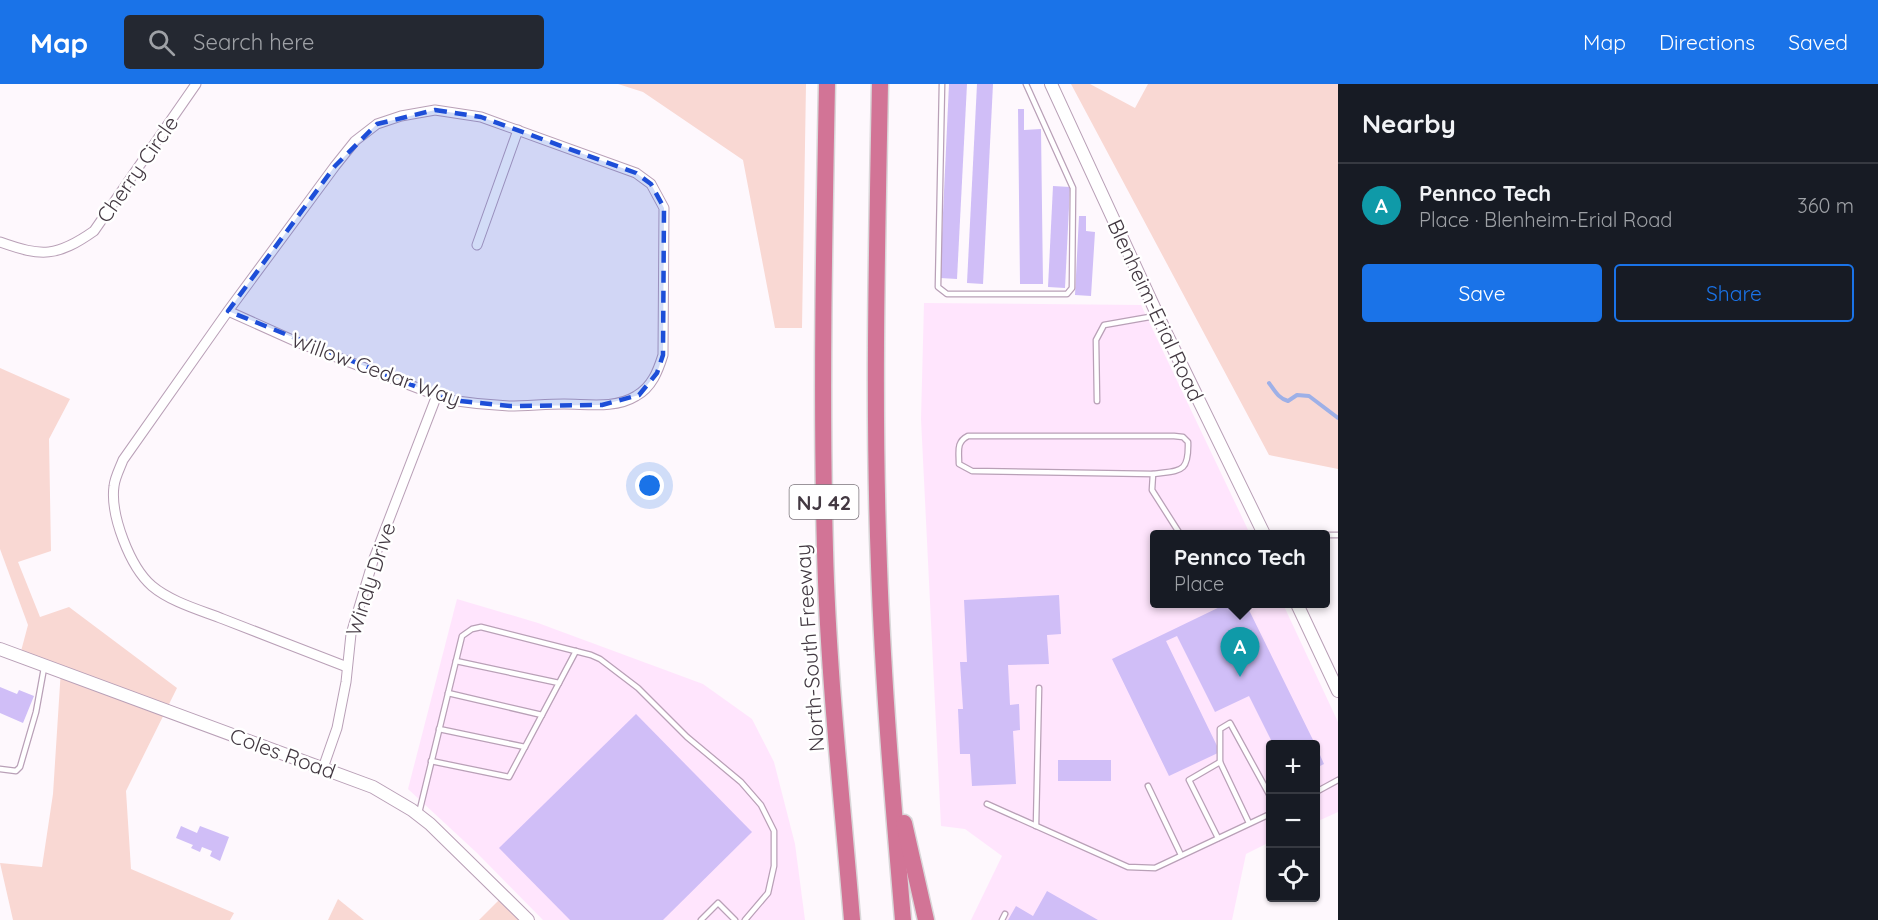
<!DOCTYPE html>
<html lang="en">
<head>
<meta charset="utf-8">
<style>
	:root { --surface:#171b24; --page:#242831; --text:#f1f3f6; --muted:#9ea1a6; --line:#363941; --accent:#1a73e8 }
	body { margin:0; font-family:Quicksand,sans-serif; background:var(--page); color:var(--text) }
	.controls { position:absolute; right:18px; bottom:18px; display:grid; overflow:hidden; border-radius:6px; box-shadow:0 2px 4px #0004 }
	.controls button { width:54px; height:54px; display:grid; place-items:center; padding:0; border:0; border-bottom:2px solid var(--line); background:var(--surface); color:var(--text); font:30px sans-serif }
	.you { position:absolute; left:650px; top:402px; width:21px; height:21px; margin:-15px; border:4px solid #fff; border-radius:50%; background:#1a73e8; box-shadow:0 0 0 9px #1a73e833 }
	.badge { display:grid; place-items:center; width:39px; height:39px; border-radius:50%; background:var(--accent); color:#fff; font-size:20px; font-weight:700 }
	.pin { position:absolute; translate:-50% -50px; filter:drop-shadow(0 2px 3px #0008) }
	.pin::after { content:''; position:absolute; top:32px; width:21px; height:18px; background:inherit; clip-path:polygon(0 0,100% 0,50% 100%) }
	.popup { position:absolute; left:1150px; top:446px; width:180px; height:78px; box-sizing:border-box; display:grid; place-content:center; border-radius:6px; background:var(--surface); filter:drop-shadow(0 2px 4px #0005); font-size:20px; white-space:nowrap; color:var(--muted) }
	.popup b { font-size:22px; color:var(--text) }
	.popup::after { content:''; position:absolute; left:50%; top:100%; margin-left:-12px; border:12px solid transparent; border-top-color:var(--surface) }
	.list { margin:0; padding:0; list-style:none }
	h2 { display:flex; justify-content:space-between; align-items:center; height:78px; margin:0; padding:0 24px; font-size:26px }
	h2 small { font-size:20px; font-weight:400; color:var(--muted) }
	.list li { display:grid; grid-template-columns:39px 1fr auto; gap:18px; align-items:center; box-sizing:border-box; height:84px; padding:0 24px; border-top:2px solid var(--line) }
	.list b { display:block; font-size:22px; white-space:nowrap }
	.list p { margin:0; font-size:20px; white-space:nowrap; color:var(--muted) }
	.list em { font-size:20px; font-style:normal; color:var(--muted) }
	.actions { display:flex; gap:12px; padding:18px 24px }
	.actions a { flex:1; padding:14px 0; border:2px solid var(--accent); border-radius:6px; text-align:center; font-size:21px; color:var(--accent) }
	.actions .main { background:var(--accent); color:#fff }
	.icon { flex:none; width:33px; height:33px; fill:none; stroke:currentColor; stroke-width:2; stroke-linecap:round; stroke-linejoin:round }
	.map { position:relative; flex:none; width:1338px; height:836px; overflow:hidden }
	header { display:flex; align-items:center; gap:36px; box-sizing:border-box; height:84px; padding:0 30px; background:var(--accent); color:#fff }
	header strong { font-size:28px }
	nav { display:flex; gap:33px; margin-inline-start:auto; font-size:21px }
	.search { width:420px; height:54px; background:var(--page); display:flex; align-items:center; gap:15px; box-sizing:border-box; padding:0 21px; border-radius:6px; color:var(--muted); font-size:22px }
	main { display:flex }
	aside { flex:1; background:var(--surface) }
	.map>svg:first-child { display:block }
</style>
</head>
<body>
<header>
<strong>Map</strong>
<div class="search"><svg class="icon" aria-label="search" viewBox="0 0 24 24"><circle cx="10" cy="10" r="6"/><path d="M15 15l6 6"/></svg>Search here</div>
<nav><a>Map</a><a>Directions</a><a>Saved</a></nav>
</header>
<main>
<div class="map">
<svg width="1338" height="836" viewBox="0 0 1338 836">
	<rect width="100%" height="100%" fill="#fef8fd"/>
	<!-- built -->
	<g fill="#ffe5fd">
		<path d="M924 219 1141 221 1250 450H1154V520H1283L1338 638V728L1316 738V660H1270V758L1246 770 1232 836H971L1002 772 965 745 941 742 921 335Z"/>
		<path d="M457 515 538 539 703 600 752 635 774 678 795 760 805 836H543L477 769 408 705Z"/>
	</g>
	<!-- green -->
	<g fill="#f9d8d3">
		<path d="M618 0H806L802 244H775L743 76 643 8Z"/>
		<path d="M1071 0H1090L1135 24 1148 0H1338V385L1269 371Z"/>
		<path d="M0 284 70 315 49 355 51 467 18 478 40 533 69 523 177 604 126 707 131 785 234 829 230 836H13L0 779 42 783 53 710 61 585 20 571 28 541 0 465Z"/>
		<path d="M504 811 528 836H479Z"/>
		<path d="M338 815 364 836H328Z"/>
	</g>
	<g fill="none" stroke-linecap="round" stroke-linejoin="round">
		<!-- stream -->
		<path stroke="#9eb0e7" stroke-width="4" d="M1269 299C1275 307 1278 314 1288 317L1297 311 1309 312 1338 334"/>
	</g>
	<!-- building -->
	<g fill="#d0bef7">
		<path d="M949 0H967L957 195 940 194Z"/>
		<path d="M977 0H993L983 200 967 199Z"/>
		<path d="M1018 25H1024V46L1041 45 1043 200H1020Z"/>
		<path d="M1053 102 1070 103 1065 204 1048 203Z"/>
		<path d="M1079 132H1086V147L1095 148 1091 212 1075 211Z"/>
		<path d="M1059 511 1061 550 1047 551 1049 580 1008 581 1010 621 1019 620 1020 646 1013 647 1016 700 972 702 970 670H960L958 625H963L960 578H967L964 516Z"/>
		<path d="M1226 520H1246L1315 660H1273L1249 612 1215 628 1177 552 1166 557 1220 668 1169 692 1112 575Z"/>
		<path d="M0 603 17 610 19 606 34 612 23 639 0 629Z"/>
		<path d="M636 630 752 748 663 836H570L499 764Z"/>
		<path d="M1316 662 1324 680 1316 684Z"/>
		<rect x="1058" y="676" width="53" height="21"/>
		<path d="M181 742 197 749 200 742 229 753 220 777 210 772 212 767 202 763 200 768 191 764 193 761 176 754Z"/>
		<path d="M1047 807 1098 836H1008L1016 822 1033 832Z"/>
	</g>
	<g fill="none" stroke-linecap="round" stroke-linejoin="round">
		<!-- lane casing -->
		<g stroke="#b9a0b7" stroke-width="7">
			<g id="lane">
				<path d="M942 0 938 203 947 210H1067L1072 204 1073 104 1026 0"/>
				<path d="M1097 317 1096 256 1104 241 1155 232"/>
				<path d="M968 352H1174L1183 353 1188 358C1189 390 1180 386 1153 390L972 387 959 380C959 367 956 358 968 352Z"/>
				<path d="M1153 390 1152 406 1180 450"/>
				<path d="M1326 451H1338"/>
				<path d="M456 577 559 599"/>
				<path d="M448 609 542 631"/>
				<path d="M439 645 525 663"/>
				<path d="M431 677 509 693 576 567"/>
				<path d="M0 685 16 687 20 683 36 628 44 584"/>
				<path d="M1148 702 1181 771"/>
				<path d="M1316 708 1338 696"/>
				<path d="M987 720 1128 783 1155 784 1270 730"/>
				<path d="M419 729 462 552 472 545 481 543 591 571 600 575 638 604 687 653 741 698 761 721 774 747V782L768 809 745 836"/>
				<path d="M1249 739 1220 678V645L1230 639 1270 712"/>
				<path d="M1036 742 1039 604"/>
				<path d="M1218 754 1189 696 1220 678"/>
				<path d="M701 836 718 819 735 836"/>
				<path d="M1002 836 1005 830"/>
			</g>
		</g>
		<!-- street casing -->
		<g stroke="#b9a0b7" stroke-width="11">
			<g id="street">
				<path d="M0 158C42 173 57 173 94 147L196 0"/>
				<path d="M477 161 518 46"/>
				<path d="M228 227 297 258 449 316C469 319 489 321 509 322 527 322 546 320 564 320 588 320 615 325 636 312 652 303 658 287 663 271L664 124 651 100 636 89 481 33 435 26 401 32 377 40 355 57 335 82 228 227 123 376C120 384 115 393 114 402 110 431 130 483 152 502 171 518 200 526 223 535 264 551 306 567 347 583"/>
				<path d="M323 684 337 644 346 598 351 550 373 477 437 311"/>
			</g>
		</g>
		<!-- secondary casing -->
		<g stroke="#b9a0b7" stroke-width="14">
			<g id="secondary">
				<path d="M1051 0 1164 245 1264 450"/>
				<path d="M1297 520 1338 607"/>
				<path d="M0 565 373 703 412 726 430 740 528 836"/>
			</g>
		</g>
		<!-- highway casing -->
		<g stroke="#d9d7d9" stroke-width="19">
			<g id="highway">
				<path d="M827 0C824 155 821 311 825 466 828 590 842 713 852 836"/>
				<path d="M880 0C877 161 873 321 879 482 883 600 893 718 903 836"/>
				<path d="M904 739 926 836"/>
			</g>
		</g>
		<!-- lane -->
		<use href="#lane" stroke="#fff" stroke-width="4.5"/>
		<!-- street -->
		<use href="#street" stroke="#fff" stroke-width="9"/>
		<!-- secondary -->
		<use href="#secondary" stroke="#fff" stroke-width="12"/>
		<!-- highway -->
		<use href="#highway" stroke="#d27496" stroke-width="16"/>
	</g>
	<!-- marked area -->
	<path fill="#1d4ed8" fill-opacity="0.2" stroke="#1d4ed8" stroke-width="4.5" stroke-dasharray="12 8" stroke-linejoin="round" d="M435 26 481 33 636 89 651 100 664 124 663 271 657 289 639 311 602 321 510 322 449 316 228 227 335 82 377 40Z"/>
	<g text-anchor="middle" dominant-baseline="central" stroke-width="5" stroke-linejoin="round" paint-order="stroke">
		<!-- shield labels -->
		<rect fill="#fff" stroke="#7b747b" stroke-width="1.5" x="789.5" y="401" width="69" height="34" rx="4.5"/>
		<g font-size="20" font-weight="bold" fill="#433942">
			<text x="824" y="418">NJ 42</text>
		</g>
		<!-- street labels -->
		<g font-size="21" fill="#433942" stroke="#fff">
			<text transform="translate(137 85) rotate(-55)">Cherry Circle</text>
			<text transform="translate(1156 226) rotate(65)">Blenheim-Erial Road</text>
			<text transform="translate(376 285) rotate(20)">Willow Cedar Way</text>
			<text transform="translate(370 495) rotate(-72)">Windy Drive</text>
			<text transform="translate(809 564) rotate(-94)">North-South Freeway</text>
			<text transform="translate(283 669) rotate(20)">Coles Road</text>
		</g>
	</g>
</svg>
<div class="controls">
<button>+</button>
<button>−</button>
<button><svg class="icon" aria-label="locate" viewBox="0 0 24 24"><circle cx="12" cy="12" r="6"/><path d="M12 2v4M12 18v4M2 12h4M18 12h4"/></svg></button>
</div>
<div class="you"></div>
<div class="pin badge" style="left:1240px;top:593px;background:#0f9aa8">A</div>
<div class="popup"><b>Pennco Tech</b>Place</div>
</div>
<aside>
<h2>Nearby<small></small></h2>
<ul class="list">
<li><span class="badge" style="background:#0f9aa8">A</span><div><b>Pennco Tech</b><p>Place · Blenheim-Erial Road</p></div><em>360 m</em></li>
</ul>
<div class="actions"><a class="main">Save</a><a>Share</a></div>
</aside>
</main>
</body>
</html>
